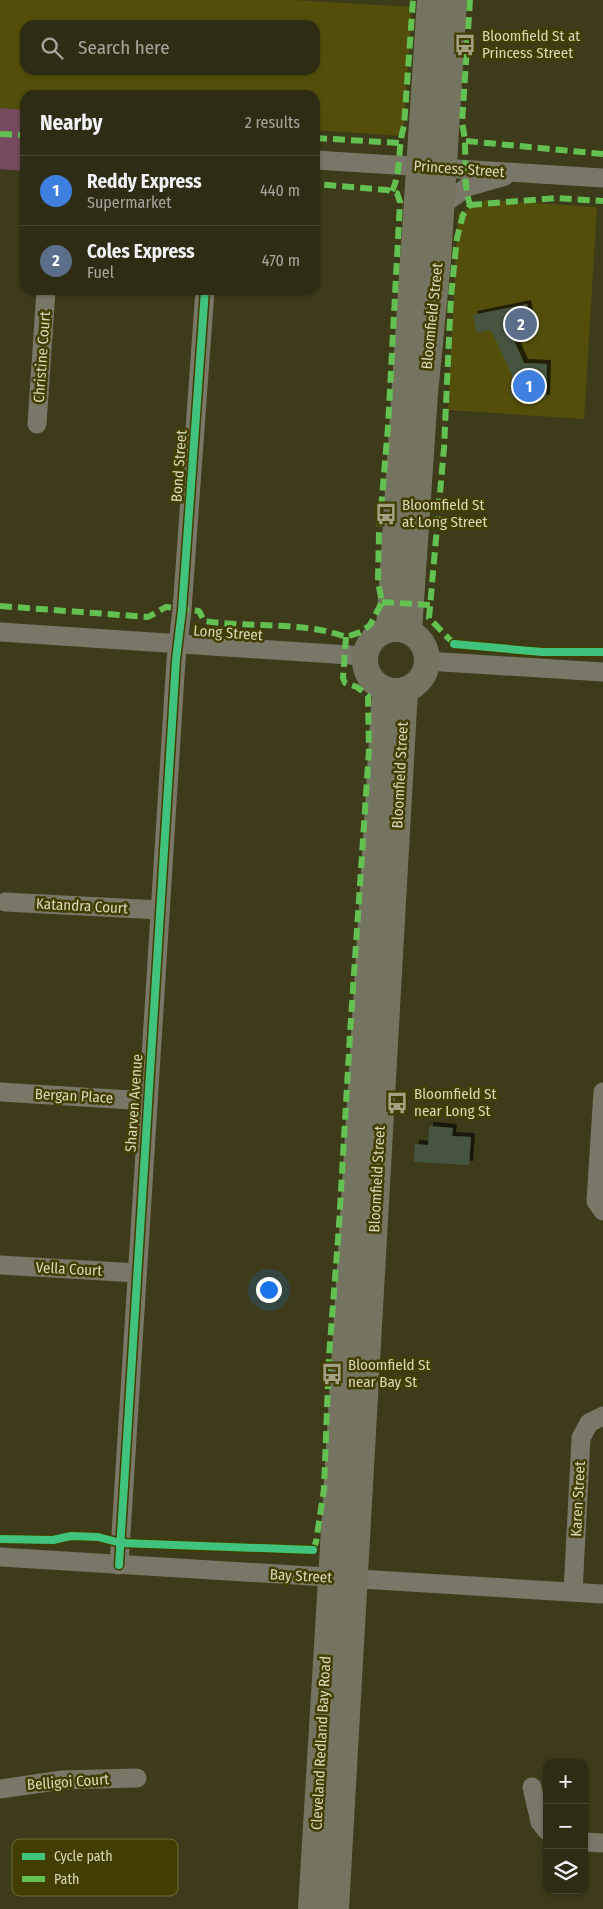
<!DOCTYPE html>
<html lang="en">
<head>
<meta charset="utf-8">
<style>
	:root { --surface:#2e2c14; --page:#36341d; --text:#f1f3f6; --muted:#a7a7a0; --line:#494834; --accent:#a2a183 }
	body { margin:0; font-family:"Fira Sans Condensed",sans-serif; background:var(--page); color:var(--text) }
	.controls { position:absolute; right:15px; bottom:15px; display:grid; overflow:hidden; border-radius:10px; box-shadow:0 1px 4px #0004 }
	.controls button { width:45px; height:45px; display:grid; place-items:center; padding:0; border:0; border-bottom:1px solid var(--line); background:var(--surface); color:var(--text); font:25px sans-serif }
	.you { position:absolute; left:268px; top:1289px; width:18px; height:18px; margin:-12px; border:4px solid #fff; border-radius:50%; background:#1a73e8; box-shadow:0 0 0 8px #1a73e833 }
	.badge { display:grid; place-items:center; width:32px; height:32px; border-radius:50%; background:var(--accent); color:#fff; font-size:16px; font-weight:700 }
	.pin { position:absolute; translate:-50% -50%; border:2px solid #fff; box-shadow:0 1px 5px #0006 }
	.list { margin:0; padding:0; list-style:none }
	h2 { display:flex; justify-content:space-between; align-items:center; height:65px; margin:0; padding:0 20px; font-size:21px }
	h2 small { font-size:16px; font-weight:400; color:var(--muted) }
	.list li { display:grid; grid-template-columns:32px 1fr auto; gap:15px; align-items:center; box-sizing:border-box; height:70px; padding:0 20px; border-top:1px solid var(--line) }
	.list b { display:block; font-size:19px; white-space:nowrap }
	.list p { margin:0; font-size:16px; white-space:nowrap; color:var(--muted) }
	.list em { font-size:16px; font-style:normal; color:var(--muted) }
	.icon { flex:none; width:28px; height:28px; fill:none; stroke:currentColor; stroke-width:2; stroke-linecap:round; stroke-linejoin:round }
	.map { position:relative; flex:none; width:603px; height:1909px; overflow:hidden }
	.search { position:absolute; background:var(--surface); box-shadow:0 1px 4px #0004; left:20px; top:20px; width:300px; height:55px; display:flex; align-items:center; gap:12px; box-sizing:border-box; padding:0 18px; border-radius:15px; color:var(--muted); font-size:19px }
	.panel { position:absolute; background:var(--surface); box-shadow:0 1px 4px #0004; left:20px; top:90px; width:300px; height:205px; border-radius:15px }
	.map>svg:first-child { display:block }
</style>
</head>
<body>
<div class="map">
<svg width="603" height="1909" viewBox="0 0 603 1909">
	<defs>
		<filter id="shadow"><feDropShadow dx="4" dy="-4" stdDeviation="0" flood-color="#0009"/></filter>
	</defs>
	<rect width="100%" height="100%" fill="#3d3b1a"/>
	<!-- built -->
	<g fill="#534f0a" fill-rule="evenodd">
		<path d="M0 0H293L412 7 403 136 315 130V95H25V110L0 108ZM25 25H315V70H25Z"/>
		<path d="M485 200 597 207 584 419 448 410 458 214Z"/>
	</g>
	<!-- green -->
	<path fill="#764b5f" d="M0 108 25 110V171L0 169Z"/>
	<!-- building -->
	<g fill="#455540" filter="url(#shadow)">
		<path d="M527 304 530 322 508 327 524 363 547 364 546 399 511 397 512 375 491 330 477 333 473 315Z"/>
		<path d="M429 1126 453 1128 452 1136 471 1137 469 1165 414 1162 415 1144 428 1145Z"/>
	</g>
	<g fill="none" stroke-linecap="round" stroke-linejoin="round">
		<!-- minor -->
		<g stroke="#797768" stroke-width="19">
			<path d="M315 160 603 178"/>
			<path d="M442 205 467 187 505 176"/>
			<path d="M37 424 46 290"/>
			<path d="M0 632 364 656"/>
			<path d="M427 661 603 672"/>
			<path d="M5 902 160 910"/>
			<path d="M0 1092 148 1101"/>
			<path d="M603 1092 596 1201 603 1211"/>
			<path d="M0 1265 137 1273"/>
			<path d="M0 1557 603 1594"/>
			<path d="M119 1565 176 660 182 610 205 290"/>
			<path d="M573 1592 581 1438 589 1423 603 1416"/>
			<path d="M532 1787 540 1822 547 1831"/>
			<path d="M0 1789 62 1780 137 1778"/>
			<path d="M584 1842 603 1843"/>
		</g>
		<!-- highway -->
		<g stroke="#757460" stroke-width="26">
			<circle cx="396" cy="660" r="31"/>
			<path d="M389 629 430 0"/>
			<path d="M409 631 425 393 438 261 454 0"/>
			<path d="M311 1909 385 690"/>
			<path d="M336 1909 405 690"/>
		</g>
		<!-- quiet -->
		<g stroke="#63c152" stroke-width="6" stroke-dasharray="12 6" stroke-linecap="butt">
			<path d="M0 134 25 135"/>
			<path d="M315 138 399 143"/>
			<path d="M466 141 603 154"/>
			<path d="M392 191C402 171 397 148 404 126L413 0"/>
			<path d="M470 205 556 198 603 201"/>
			<path d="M382 602 430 605"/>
			<path d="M0 606 148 617 166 607 199 611 204 621C249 628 304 621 346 637L361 632 370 625 382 602 378 582 379 533 388 427 400 202 397 193 387 190 315 184"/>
			<path d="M454 644 429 618 444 448 451 296 457 238 463 215 470 205C461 177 469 151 462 123L470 0"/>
			<path d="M313 1550 316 1542 324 1489 329 1357 339 1226 350 1034 369 750 368 696 357 687 345 683 343 678 346 637"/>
		</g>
		<!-- cycleway casing -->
		<g stroke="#423d00" stroke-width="11">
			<g id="cycleway">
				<path d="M454 644 542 652H603"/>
				<path d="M0 1539 53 1540 71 1536 98 1537 121 1543 313 1550"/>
				<path d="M119 1565 176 660 182 610 205 290"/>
			</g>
		</g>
		<!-- cycleway -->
		<use href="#cycleway" stroke="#40c37c" stroke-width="8"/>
	</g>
	<!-- icons -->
	<defs>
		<g id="bus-bare" transform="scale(1.725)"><path d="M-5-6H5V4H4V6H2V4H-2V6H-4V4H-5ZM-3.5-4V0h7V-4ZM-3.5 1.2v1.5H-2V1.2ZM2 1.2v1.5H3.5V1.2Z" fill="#a2a183" stroke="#423d00" stroke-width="2.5" paint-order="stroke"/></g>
	</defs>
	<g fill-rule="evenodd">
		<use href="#bus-bare" x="465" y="45"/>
		<use href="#bus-bare" x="386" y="514"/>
		<use href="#bus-bare" x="397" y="1103"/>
		<use href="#bus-bare" x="332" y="1374"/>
	</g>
	<g text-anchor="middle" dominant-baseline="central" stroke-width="5" stroke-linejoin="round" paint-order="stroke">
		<!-- poi labels -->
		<g font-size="15" fill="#d9d8bb" stroke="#423d00" text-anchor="start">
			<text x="482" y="36">Bloomfield St at<tspan x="482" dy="17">Princess Street</tspan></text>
			<text x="402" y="505">Bloomfield St<tspan x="402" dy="17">at Long Street</tspan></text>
			<text x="414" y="1094">Bloomfield St<tspan x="414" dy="17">near Long St</tspan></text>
			<text x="348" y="1365">Bloomfield St<tspan x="348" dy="17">near Bay St</tspan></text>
		</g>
		<!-- street labels -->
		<g font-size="15" fill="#d9d8bb" stroke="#423d00">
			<text transform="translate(459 169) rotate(4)">Princess Street</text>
			<text transform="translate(432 316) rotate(-84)">Bloomfield Street</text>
			<text transform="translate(42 357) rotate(-86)">Christine Court</text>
			<text transform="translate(179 466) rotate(-86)">Bond Street</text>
			<text transform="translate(228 633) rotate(4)">Long Street</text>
			<text transform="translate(400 775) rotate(-87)">Bloomfield Street</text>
			<text transform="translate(82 906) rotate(3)">Katandra Court</text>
			<text transform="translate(74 1096) rotate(3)">Bergan Place</text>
			<text transform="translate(134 1103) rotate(-86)">Sharven Avenue</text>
			<text transform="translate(377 1179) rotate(-87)">Bloomfield Street</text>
			<text transform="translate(69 1269) rotate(3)">Vella Court</text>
			<text transform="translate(578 1499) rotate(-87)">Karen Street</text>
			<text transform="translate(301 1576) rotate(3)">Bay Street</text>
			<text transform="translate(321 1743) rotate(-87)">Cleveland Redland Bay Road</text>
			<text transform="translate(68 1782) rotate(-4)">Belligoi Court</text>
		</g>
	</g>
	<!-- legend -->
	<rect x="12" y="1839" width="166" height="57" rx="8" fill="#423d00" stroke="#6f6c38" stroke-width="1"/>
	<rect x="22" y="1853" width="23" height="7" fill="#40c37c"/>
	<rect x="22" y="1876" width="23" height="6" fill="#63c152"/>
	<g font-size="14" fill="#d9d8bb">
		<text x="54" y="1861">Cycle path</text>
		<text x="54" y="1884">Path</text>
	</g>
</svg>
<div class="controls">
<button>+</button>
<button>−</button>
<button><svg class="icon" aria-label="layers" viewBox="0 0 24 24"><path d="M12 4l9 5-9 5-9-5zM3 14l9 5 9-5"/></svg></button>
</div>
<div class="you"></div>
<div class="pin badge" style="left:529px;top:386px;background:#3f7fe0">1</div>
<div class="pin badge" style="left:521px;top:324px;background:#5c6f8a">2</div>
<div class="search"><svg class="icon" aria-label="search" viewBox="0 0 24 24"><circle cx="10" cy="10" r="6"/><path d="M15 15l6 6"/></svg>Search here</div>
<section class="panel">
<h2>Nearby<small>2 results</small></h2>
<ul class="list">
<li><span class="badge" style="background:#3f7fe0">1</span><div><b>Reddy Express</b><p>Supermarket</p></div><em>440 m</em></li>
<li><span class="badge" style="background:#5c6f8a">2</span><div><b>Coles Express</b><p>Fuel</p></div><em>470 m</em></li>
</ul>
</section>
</div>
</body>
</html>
